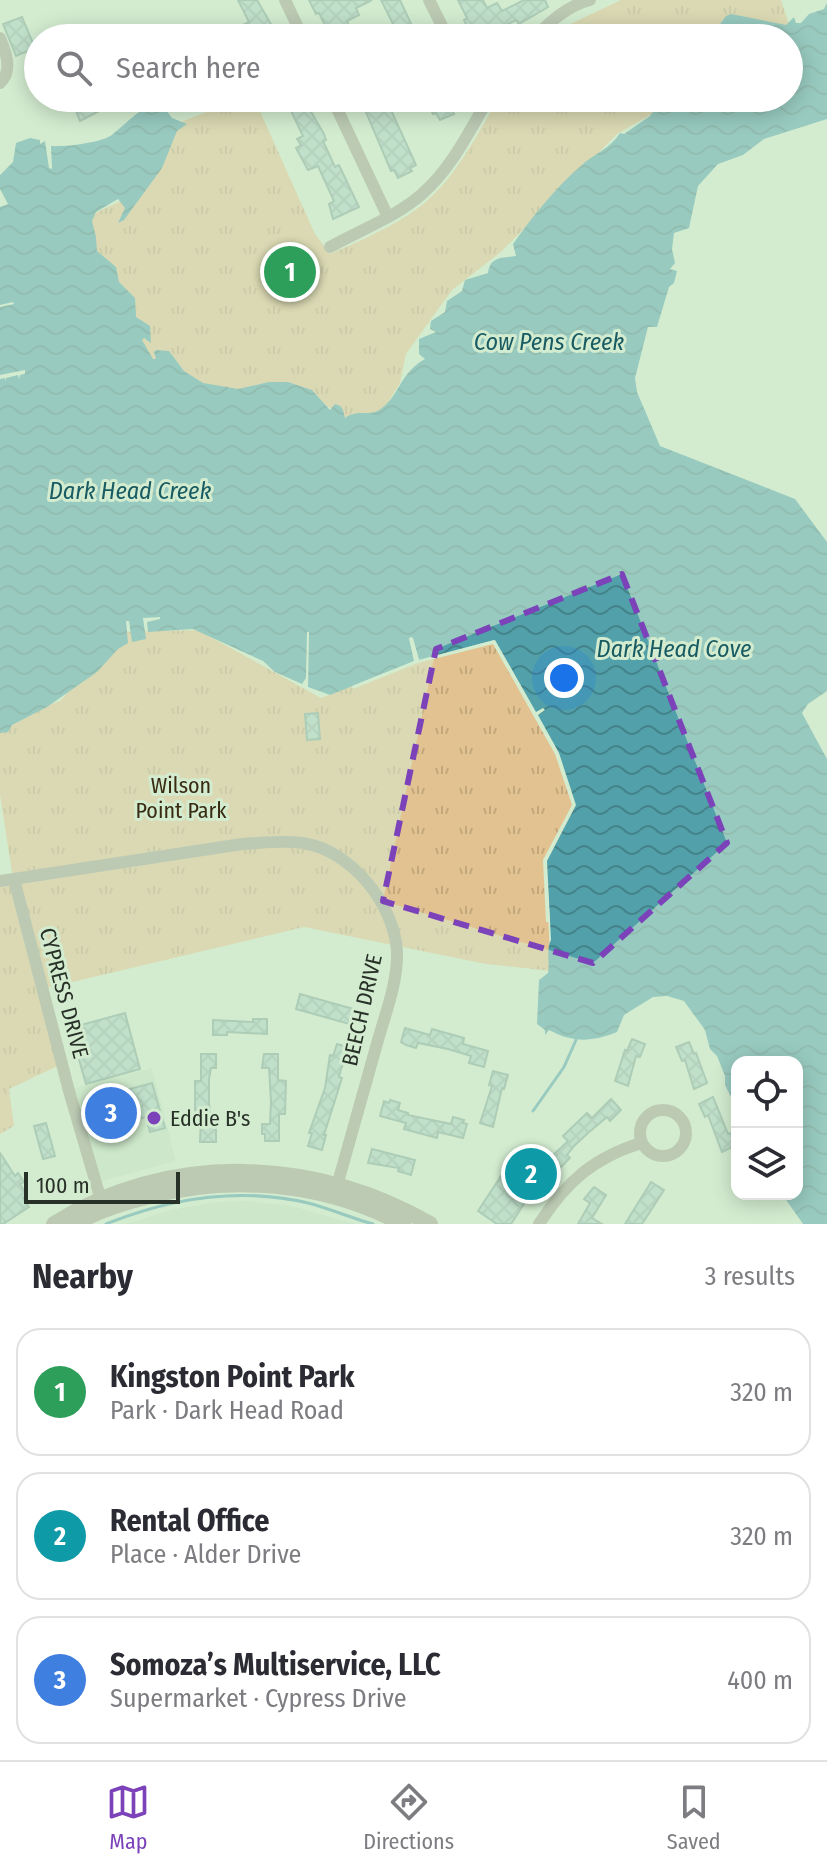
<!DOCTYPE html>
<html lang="en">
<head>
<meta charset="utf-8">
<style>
	:root { --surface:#fff; --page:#f7f7f7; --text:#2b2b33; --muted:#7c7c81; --line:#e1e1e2; --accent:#7b42b9 }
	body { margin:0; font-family:"Fira Sans Condensed",sans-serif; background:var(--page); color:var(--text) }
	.controls { position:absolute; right:24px; bottom:24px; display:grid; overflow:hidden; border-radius:16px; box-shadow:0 4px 20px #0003 }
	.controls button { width:72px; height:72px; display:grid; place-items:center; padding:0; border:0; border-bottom:2px solid var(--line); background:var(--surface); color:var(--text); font:40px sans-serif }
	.scale { position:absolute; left:24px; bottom:20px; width:156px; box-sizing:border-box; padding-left:8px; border:4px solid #283127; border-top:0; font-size:22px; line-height:28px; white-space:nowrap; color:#283127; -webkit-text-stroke:6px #d3ecd0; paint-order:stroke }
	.you { position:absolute; left:564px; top:678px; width:28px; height:28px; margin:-20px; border:6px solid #fff; border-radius:50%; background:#1a73e8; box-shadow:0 0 0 12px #1a73e833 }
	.badge { display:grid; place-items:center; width:52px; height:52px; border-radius:50%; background:var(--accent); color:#fff; font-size:26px; font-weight:700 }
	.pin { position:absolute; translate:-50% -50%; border:4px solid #fff; box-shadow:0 2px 8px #0006 }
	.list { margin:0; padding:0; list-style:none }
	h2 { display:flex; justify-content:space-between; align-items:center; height:104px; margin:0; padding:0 32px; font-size:34px }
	h2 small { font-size:26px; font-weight:400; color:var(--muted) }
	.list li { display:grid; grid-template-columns:52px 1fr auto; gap:24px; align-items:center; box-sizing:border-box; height:128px; margin:0 16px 16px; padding:0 16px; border:2px solid var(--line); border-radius:24px }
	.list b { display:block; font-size:30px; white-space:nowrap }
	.list p { margin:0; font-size:26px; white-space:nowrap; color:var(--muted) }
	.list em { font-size:26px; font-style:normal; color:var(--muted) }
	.icon { flex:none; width:44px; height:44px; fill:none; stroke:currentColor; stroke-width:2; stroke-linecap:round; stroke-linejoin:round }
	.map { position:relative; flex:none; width:827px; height:1224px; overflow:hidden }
	.search { position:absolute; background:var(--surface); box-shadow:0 4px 20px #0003; left:24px; right:24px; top:24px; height:88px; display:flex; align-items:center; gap:20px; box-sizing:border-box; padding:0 28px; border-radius:44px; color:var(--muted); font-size:30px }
	.sheet { height:536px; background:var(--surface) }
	nav { display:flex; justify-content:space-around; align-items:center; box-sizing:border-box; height:112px; border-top:2px solid var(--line); background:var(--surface); font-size:22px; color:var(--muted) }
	nav a { display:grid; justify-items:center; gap:4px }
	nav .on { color:var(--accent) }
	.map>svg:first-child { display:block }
</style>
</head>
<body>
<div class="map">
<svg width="827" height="1224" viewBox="0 0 827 1224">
	<defs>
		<pattern id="grass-tufts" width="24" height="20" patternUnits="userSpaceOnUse" patternTransform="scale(2)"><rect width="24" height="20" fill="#e2c290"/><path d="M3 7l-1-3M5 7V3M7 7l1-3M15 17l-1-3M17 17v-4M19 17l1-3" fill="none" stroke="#c2a77c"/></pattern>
		<pattern id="water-waves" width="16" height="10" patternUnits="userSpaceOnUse" patternTransform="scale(2)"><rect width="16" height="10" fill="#51a0aa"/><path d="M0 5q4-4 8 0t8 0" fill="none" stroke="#43838a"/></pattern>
		<pattern id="building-cross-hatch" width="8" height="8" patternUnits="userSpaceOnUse" patternTransform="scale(2)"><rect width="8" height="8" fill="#a8d0c3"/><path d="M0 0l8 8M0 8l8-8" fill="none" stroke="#91b3a8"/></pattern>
	</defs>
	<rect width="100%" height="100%" fill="#d3ecd0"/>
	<!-- built -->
	<g fill="#c4e1c0">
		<path d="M152 1068 176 1161 99 1182 75 1088Z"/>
		<path d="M245 1201 292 1206 356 1224H126L170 1210 218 1202Z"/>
	</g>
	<!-- grass -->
	<g fill="url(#grass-tufts)">
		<path d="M621 0H781L791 30 746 23 711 31 706 38H551L566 26Z"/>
		<path d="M242 98H254L315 234 330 254C360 241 392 227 418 208 454 182 477 134 499 98H669L664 107 617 134 501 252 452 290 406 354 400 383 386 406 374 416 359 419 342 417 306 390 241 391 186 383 151 359 88 242 93 214 121 201 143 187 168 127Z"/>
		<path d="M198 630 321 698 423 659 494 641 557 753 574 807 545 862 551 971 486 964 304 927 43 989 62 1064 9 1089 14 1126 0 1134V881L13 879 0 795V723L60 701 122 632Z"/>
	</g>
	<!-- water -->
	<path fill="url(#water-waves)" d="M827 3V119L764 139 743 155 718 164 698 186 689 228 674 233 672 249 675 263 670 269 677 271 674 283 669 287 657 327H648L635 378 637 392 660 446 795 499 827 542V691L808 704 802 713 827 759V1224H803L782 1194H797V1062H737V1109L725 1085V1076L717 1056 710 1049 705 1030 684 1001 667 996 653 997 624 1015 617 1032C592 1042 573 1043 549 1030L545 1035V1030L537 1024 539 980 548 973C550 963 546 949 551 940L547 861 576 805 559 753 538 715 545 710 543 708 536 712 495 640 419 660 413 638H409L415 661 330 695 308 687 309 632H307L306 678 302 684 275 672 263 661 193 629 148 632 147 622 160 619V617L143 618 146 639 132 642 129 621H126L128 643 118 649 97 672 47 707 12 725 8 732 0 733V379L5 378V382L6 378 18 375 19 379 20 375 25 374V370L0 375V307L14 304 13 302 0 305V207L8 204 0 189V175L13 162 16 143 30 138 40 140V144L45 141 49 168 52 169 51 146C64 147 103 143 113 134 127 123 143 104 161 103L172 118 187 124 177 131 162 168 124 220 118 223 125 208 118 199 96 212 92 221 96 237 97 251 116 267 119 282 135 298 136 317 150 326 151 343 144 338 142 340 153 359H156L154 352 156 350 169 351 184 371 203 383 238 389 269 382H288L312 390 330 410 335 404C344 406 343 411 345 418 358 408 370 418 382 408 401 393 399 374 425 359L419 354V339L436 332 430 329 431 321 445 312 447 301 462 291 465 280 488 273C490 256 503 258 516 256L513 244C533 216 555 188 582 165 595 153 610 149 620 133L624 134 650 116 662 98H789V38H702L704 34 715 31 726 16 731 14 786 25 794 17 796 23H801L809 14 824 9Z"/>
	<!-- pier -->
	<path fill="#d3ecd0" d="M412 637 419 660 494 640 558 753 575 805 546 861 550 922H546L543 860 572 805 555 754 493 644 418 663 353 689 352 686 414 661 409 638Z"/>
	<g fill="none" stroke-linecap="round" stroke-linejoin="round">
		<!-- stream -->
		<g stroke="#51a0aa" stroke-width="3">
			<path d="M533 1111 564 1067 576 1040"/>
			<path d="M106 1224C170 1198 240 1187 308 1203 331 1209 351 1218 373 1224"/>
		</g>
	</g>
	<!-- building -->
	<g fill="url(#building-cross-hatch)" stroke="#7fa69a" stroke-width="2">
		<path d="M238 0H257L275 31 261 38H250L243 25 249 22Z"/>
		<path d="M309 0H372L356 8 359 15 347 21 353 35 347 38H331L319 13 316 14Z"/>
		<path d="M381 0H400L413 28 416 27 421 38H400Z"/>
		<path d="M458 0H483L487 8 497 3 502 11 524 0H545L548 7 519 24 516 20 496 30 500 38H472L464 20 467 18Z"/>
		<path d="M22 17 35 48 16 56 3 24Z"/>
		<path d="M81 98H91L99 111 80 121 73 103Z"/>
		<path d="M285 98H303L324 134 326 140 323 141 335 167 339 165 359 207 333 219 329 204 334 201 318 166 308 170 296 148 301 145 297 139 303 136Z"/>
		<path d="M360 98H383L385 102 399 98 402 105 391 110 416 165 410 168 412 171 398 178 394 170 391 171Z"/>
		<path d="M425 98H446L454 114 440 120 436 113 433 114Z"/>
		<path d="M318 713 320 739 307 740 305 714Z"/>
		<path d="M300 994 357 1010 353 1025 296 1009Z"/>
		<path d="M125 1013 140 1069 86 1084 70 1028Z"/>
		<path d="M253 1019H267V1034L227 1032V1035H213V1020L253 1022Z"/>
		<path d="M405 1028 430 1035 432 1029 464 1038 463 1044 488 1051 484 1067 469 1063 471 1056 448 1049 418 1043 416 1048 406 1045 401 1042Z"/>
		<path d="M632 1039 645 1044 640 1057 636 1056 628 1086 615 1081 625 1050 627 1051Z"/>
		<path d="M689 1042 694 1054 696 1053 707 1083 694 1089 685 1060 682 1061 676 1047Z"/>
		<path d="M337 1044 350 1048 341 1069 339 1077 342 1078 324 1135H326L322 1150 308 1146 312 1133H309L325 1088 330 1055 333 1056Z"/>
		<path d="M201 1054H216V1068H211L209 1079V1102L211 1125H216V1142H200L201 1115H195V1081H201Z"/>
		<path d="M264 1054H278V1080L286 1081 285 1114H279V1141H265V1134H262V1124H270L271 1101 269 1068H262Z"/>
		<path d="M493 1071 508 1075 504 1089 502 1088 493 1127 480 1123 492 1086 489 1085Z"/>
		<path d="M152 1083 165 1128 150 1132 146 1117 103 1130 94 1099Z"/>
		<path d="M713 1097 728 1134 730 1133 736 1145 722 1152 708 1115 705 1117 699 1104Z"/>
		<path d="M611 1099 621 1110 610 1121 607 1117 588 1133 574 1146 567 1155 570 1158 559 1169 549 1159 568 1141 563 1136 587 1113 592 1118Z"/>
		<path d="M390 1100 400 1103 398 1110 408 1113V1115L451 1124 453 1117 464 1120 463 1123 467 1124 463 1138 438 1132 437 1138 404 1129 406 1123 380 1116 384 1101 389 1103Z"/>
		<path d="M46 1123 55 1156 43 1159 34 1126Z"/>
		<path d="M372 1149 415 1160 411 1175 398 1171 399 1168 368 1163Z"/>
		<path d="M0 1153 15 1176 18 1173 24 1182 20 1184 27 1195 23 1198 29 1207 3 1224H0Z"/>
		<path d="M527 1162 544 1173 511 1224H497L478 1211 505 1170 517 1178Z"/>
		<path d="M651 1182 664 1190 642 1224H625Z"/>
		<path d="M594 1187 606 1195 592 1218 602 1224H578L590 1203 584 1199Z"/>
	</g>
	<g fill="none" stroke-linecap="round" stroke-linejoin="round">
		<!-- minor -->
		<g stroke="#a0a192" stroke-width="12">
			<path d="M285 0 303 38"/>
			<path d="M429 0 448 38"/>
			<path d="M0 38C6 52 13 71 0 83"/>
			<path d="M534 38C551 21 567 6 590 0"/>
			<path d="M332 98 388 217"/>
			<path d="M330 247C360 230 396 217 422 194 452 168 469 131 489 98"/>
			<path d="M14 879 69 1091 103 1207"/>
			<path d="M0 881 242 844C263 843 283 840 303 843 351 850 394 904 397 951 398 981 386 1012 378 1040 364 1091 349 1142 335 1193"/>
			<circle cx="663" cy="1133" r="23"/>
			<path d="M539 1224C566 1182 593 1158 641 1143"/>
		</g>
		<!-- tertiary -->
		<g stroke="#a0a192" stroke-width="16">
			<path d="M77 1223C98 1210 122 1203 146 1197 232 1174 324 1182 403 1224"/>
			<path d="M54 1224C171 1152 313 1157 430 1224"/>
		</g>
	</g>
	<!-- marked area -->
	<path d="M0 0H827V1224H0ZM622 574 727 843 593 963 383 901 436 649Z" fill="#d3ecd0" fill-opacity=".55" fill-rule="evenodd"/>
	<path fill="none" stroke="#7b42b9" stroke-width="6" stroke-dasharray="16 10" stroke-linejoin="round" d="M622 574 727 843 593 963 383 901 436 649Z"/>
	<!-- markers -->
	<circle fill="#7b42b9" stroke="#d3ecd0" stroke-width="3" cx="154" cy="1118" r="8"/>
	<g text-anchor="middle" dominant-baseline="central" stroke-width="6" stroke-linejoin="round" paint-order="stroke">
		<!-- park labels -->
		<g font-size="22" fill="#392a12" stroke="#d3ecd0">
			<text x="181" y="785">Wilson<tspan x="181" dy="25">Point Park</tspan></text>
		</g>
		<!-- street labels -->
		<g font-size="22" fill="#283127" stroke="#d3ecd0">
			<text transform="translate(64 993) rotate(75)">CYPRESS DRIVE</text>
			<text transform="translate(362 1010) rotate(-77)">BEECH DRIVE</text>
		</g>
		<!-- poi labels -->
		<g font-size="22" fill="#283127" stroke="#d3ecd0" text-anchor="start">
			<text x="170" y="1118">Eddie B's</text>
		</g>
		<!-- water labels -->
		<g font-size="24" font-style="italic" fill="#185b62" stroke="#d3ecd0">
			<text x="549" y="342">Cow Pens Creek</text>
			<text x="130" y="491">Dark Head Creek</text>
			<text x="674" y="649">Dark Head Cove</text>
		</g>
	</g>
</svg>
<div class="controls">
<button><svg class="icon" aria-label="locate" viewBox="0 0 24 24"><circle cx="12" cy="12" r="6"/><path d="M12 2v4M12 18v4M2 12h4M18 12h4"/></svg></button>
<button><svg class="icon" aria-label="layers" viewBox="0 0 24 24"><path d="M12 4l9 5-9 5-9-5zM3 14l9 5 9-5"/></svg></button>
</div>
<div class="scale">100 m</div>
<div class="you"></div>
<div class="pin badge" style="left:290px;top:272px;background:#2e9e5b">1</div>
<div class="pin badge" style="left:531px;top:1174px;background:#0f9aa8">2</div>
<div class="pin badge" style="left:111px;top:1113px;background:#3f7fe0">3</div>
<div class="search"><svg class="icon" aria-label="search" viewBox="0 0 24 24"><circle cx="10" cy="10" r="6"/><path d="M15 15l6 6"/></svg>Search here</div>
</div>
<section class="sheet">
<h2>Nearby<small>3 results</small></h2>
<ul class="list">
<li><span class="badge" style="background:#2e9e5b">1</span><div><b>Kingston Point Park</b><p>Park · Dark Head Road</p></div><em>320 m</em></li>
<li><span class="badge" style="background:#0f9aa8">2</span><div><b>Rental Office</b><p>Place · Alder Drive</p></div><em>320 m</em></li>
<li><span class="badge" style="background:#3f7fe0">3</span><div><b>Somoza’s Multiservice, LLC</b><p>Supermarket · Cypress Drive</p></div><em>400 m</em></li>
</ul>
</section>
<nav>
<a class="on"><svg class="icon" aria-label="map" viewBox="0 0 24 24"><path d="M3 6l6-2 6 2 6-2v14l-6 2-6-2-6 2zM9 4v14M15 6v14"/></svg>Map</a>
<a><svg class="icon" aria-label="directions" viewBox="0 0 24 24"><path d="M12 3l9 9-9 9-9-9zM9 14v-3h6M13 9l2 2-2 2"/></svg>Directions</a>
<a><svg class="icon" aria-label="saved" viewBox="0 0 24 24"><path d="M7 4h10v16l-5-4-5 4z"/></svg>Saved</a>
</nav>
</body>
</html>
